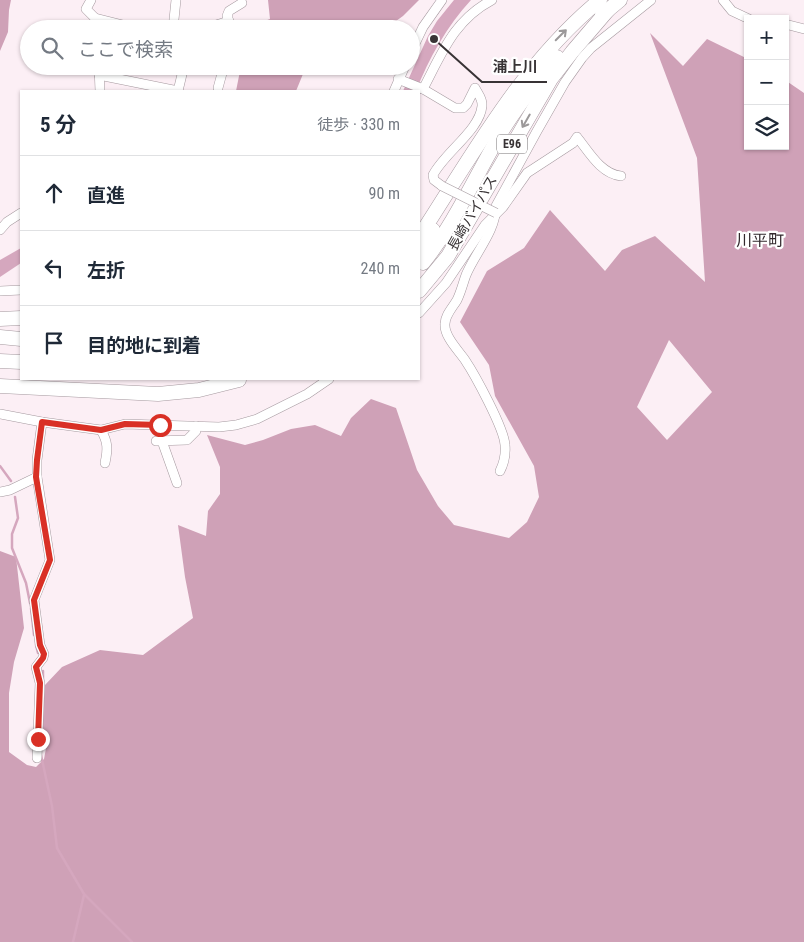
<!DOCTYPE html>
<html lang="ja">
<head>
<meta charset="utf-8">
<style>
	:root { --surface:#fff; --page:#f2f2f3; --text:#1f2937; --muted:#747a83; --line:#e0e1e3 }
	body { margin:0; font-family:"Roboto Condensed","Noto Sans JP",sans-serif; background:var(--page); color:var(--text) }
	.controls { position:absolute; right:15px; top:15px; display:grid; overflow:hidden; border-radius:0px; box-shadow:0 1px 4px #0004 }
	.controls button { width:45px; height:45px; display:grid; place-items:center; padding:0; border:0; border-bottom:1px solid var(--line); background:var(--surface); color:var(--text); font:25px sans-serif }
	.stop { position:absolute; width:15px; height:15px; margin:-11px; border:4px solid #d93025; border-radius:50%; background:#fff }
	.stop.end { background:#d93025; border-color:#fff; box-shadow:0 1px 5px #0008 }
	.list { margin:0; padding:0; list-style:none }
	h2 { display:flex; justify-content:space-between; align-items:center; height:65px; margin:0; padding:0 20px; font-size:21px }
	h2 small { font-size:16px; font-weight:400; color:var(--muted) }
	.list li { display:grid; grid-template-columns:32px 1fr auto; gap:15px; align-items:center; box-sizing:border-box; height:75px; padding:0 20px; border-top:1px solid var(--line) }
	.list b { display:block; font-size:19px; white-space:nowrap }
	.list em { font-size:16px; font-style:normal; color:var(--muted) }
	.icon { flex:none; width:28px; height:28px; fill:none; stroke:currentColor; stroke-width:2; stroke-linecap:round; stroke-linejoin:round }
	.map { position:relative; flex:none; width:804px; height:942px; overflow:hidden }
	.search { position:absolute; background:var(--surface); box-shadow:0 1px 4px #0004; left:20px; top:20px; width:400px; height:55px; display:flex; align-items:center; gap:12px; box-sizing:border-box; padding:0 18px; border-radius:28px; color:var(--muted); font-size:19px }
	.panel { position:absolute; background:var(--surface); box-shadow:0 1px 4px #0004; left:20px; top:90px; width:400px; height:290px; border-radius:0px }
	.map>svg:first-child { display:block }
</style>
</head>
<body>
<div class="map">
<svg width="804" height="942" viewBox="0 0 804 942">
	<rect width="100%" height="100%" fill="#fceff5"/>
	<!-- forest -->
	<g fill="#cfa1b7" fill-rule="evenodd">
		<path d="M0 0H11L9 10 8 32 0 51Z"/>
		<path d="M268 0H419L403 16 385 29H252L254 25 270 19Z"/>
		<path d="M650 33 683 66 707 39 748 59V146H785V80L804 93V942H0V551L16 557 24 628 14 662 9 693V752L27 765 36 767 44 759 47 743 42 724 45 685 62 667 100 650 143 655 193 618 185 577 178 525 206 536 208 511 220 494V467L207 435 245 445 263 440 291 429 315 425 341 436 351 418 371 399 396 408 417 470 438 506 454 525 509 538 527 522 539 497 534 466 495 396 489 365 460 322 487 271 524 248 550 210 605 271 622 250 655 236 705 282 697 158ZM669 340 712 392 667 440 637 407Z"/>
		<path d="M241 66H319L303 74 296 91H236Z"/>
	</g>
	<!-- water -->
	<g fill="#d5a7be">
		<path d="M454 0H471C447 26 429 58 416 91H403L428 36 437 21Z"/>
		<path d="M21 248V263L0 277V260Z"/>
	</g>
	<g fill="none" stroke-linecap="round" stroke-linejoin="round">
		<!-- stream -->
		<g stroke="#d5a7be" stroke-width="2.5">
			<path d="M0 466 11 481"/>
			<path d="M15 497 18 518 12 534V548L26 583 30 603"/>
			<path d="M31 608 34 635"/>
			<path d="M36 645 38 653"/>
			<path d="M43 679V671"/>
			<path d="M41 755 52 806 57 848 84 894 132 942"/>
			<path d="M73 942 84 895"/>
		</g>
		<!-- minor casing -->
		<g stroke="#a5999f" stroke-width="10">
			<g id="minor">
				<path d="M91 0 86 9 95 18 139 29"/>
				<path d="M723 0 732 11 749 19"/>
				<path d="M95 18 97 29"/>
				<path d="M785 24 804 29"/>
				<path d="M173 29 176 0"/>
				<path d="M215 29 216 25 229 21 227 16 229 11 242 3"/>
				<path d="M411 52 423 27 442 0"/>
				<path d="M99 66 100 91"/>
				<path d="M99 75 178 91"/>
				<path d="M398 79 423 89 455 108H463L467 104 475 88C478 94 483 99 482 106 480 130 444 153 433 175L434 180 442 186"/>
				<path d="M218 88 224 66"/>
				<path d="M423 89C442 53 454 20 492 0"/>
				<path d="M178 91 184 66"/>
				<path d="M394 91 405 66"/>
				<path d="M0 230 7 222 21 213"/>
				<path d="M0 291 21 290"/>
				<path d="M419 313 446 283 485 225 503 207 527 173 573 143 577 137C589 152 601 174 621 176"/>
				<path d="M0 414 42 422 101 430 125 424 219 427 236 425 257 419 307 394 329 379"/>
				<path d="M101 430C108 442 108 449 105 463"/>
				<path d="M156 441 187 440 196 431V426"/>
				<path d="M162 441 177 483"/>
				<path d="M500 471C504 463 506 455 505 445 504 428 475 375 465 360 458 350 444 336 445 324 445 315 453 307 457 300 461 292 463 283 466 275 475 253 496 231 496 206L537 131 565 82 582 58 591 48 651 0"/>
				<path d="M0 492 10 490 37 477"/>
				<path d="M37 758 40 683 36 667 43 658 44 654 40 645 34 600 50 560 37 477V460L42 422"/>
			</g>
		</g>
		<!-- highway casing -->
		<g stroke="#a5999f" stroke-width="15">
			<g id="highway">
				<path d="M602 15 620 0"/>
				<path d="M419 237C473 154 522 64 600 0"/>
				<path d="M419 252 433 230"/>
				<path d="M423 263C455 223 476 175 502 131 518 105 537 81 557 57"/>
				<path d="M419 291 448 256 551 79 572 52 608 10"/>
				<path d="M0 319 21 318"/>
				<path d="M0 337 21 339"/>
				<path d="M0 361 21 362"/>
				<path d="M0 386 158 394 199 390 239 380"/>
			</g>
		</g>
		<!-- minor -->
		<use href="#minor" stroke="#fff" stroke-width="9"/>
		<!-- highway -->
		<use href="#highway" stroke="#fff" stroke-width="14"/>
		<!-- minor-bridge casing -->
		<g stroke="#a5999f" stroke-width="10" stroke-linecap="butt">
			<path id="minor-bridge" d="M442 186 496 213"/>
		</g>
		<!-- minor-bridge -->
		<use href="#minor-bridge" stroke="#fff" stroke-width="9"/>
	</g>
	<!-- one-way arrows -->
	<defs><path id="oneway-shaft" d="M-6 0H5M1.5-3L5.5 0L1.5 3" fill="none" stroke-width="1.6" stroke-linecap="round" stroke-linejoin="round" transform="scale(1.25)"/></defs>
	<g stroke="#9c999a">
		<use href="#oneway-shaft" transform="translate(561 35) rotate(-45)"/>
		<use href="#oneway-shaft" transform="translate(526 121) rotate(120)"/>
	</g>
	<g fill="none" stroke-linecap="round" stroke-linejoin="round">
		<!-- route -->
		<path stroke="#d93025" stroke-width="6" d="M38 739 40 683 36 667 43 658 44 654 40 645 34 600 50 560 36 477 37 460 42 422 101 430 125 424 160 425"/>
	</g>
	<g text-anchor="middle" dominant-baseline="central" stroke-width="4.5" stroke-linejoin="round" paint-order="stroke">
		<!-- shield labels -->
		<rect fill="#fff" stroke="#747072" stroke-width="1" x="497" y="134.5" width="30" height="19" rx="4"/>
		<g font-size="12" font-weight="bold" fill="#383335">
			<text x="512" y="144">E96</text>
		</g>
		<!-- street labels -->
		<g font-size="14" fill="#383335" stroke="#fff">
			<text transform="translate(472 213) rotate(-60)">長崎バイパス</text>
		</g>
		<!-- quarter labels -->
		<g font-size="16" fill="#32292d" stroke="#fff">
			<text x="760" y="240">川平町</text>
		</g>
	</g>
	<!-- callouts -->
	<path fill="none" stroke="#383335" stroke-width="2" d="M434 39L482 82H547"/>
	<circle fill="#383335" stroke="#fff" stroke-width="2" cx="434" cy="39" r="5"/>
	<g font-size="15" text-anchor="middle" font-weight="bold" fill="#383335" stroke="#fff" stroke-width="4.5" stroke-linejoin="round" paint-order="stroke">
		<text x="515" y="72">浦上川</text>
	</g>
</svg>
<div class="controls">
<button>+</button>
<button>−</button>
<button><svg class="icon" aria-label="layers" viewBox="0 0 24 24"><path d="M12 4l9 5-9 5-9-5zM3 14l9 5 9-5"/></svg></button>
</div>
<div class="stop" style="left:160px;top:425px"></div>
<div class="stop end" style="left:38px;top:739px"></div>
<div class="search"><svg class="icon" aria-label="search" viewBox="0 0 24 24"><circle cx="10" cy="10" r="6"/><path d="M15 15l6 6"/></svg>ここで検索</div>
<section class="panel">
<h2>5 分<small>徒歩 · 330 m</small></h2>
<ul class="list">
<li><svg class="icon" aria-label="ahead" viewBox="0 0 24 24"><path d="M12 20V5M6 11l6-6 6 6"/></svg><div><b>直進</b></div><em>90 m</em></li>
<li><svg class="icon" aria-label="left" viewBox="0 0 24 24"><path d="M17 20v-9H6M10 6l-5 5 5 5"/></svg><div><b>左折</b></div><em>240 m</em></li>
<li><svg class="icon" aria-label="arrive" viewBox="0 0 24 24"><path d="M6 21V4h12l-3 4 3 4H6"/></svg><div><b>目的地に到着</b></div></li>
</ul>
</section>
</div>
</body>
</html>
